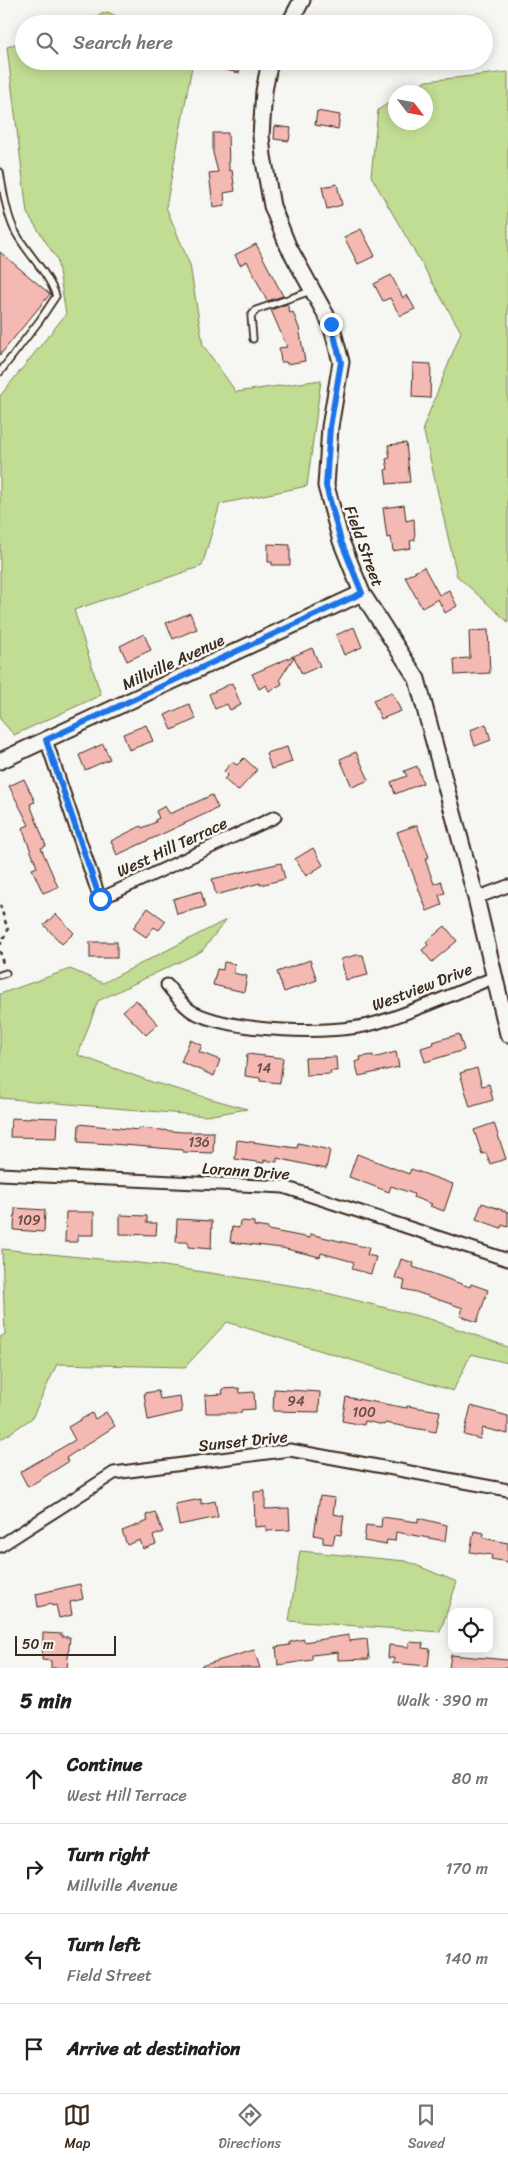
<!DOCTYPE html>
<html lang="en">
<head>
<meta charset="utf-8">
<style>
	:root { --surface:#fff; --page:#f2f2f2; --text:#202124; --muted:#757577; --line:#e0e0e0; --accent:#3b2a1e }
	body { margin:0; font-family:Sriracha,sans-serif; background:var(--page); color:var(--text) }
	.controls { position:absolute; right:15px; bottom:15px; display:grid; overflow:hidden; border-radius:10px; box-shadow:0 2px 12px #0003 }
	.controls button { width:45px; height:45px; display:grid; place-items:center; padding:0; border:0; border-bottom:1px solid var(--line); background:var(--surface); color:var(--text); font:25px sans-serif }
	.compass { position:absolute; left:388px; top:85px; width:45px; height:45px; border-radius:50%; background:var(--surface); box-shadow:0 2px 12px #0003; rotate:122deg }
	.scale { position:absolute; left:15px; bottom:12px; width:101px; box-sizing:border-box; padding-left:5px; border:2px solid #3b2a1e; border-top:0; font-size:14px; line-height:18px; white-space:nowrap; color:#3b2a1e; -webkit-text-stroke:4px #f6f6f2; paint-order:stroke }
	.stop { position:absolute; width:15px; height:15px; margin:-11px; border:4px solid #1a73e8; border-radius:50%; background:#fff }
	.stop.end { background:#1a73e8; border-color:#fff; box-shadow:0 1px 5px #0008 }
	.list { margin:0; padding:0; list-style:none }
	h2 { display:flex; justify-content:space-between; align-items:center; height:65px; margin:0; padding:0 20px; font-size:21px }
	h2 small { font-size:16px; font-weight:400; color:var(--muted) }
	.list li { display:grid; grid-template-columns:32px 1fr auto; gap:15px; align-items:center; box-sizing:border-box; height:90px; padding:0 20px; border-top:1px solid var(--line) }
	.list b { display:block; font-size:19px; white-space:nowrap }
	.list p { margin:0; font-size:16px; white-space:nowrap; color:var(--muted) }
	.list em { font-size:16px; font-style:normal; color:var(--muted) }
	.icon { flex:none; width:28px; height:28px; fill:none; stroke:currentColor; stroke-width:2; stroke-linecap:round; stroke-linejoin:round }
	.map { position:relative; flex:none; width:508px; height:1668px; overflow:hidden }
	.search { position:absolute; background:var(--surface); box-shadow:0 2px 12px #0003; left:15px; right:15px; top:15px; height:55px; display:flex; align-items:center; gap:12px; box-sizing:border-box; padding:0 18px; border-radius:28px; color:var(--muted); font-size:19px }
	.sheet { height:425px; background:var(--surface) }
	nav { display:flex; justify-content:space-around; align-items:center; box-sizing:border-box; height:70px; border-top:1px solid var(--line); background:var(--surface); font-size:14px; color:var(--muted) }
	nav a { display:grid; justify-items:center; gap:2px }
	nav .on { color:var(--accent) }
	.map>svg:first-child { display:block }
</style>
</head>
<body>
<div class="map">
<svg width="508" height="1668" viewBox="0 0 508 1668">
	<rect width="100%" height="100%" fill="#f6f6f2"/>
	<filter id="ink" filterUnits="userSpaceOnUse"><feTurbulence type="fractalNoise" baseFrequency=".02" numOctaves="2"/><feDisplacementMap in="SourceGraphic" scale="10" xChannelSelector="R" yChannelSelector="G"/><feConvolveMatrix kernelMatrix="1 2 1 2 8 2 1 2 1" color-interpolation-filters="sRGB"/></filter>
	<g filter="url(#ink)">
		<!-- green -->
		<g fill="#c1dc93" stroke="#7e8358">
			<path d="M108 12 130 24H73Z"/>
			<path d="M24 41V61H193L166 207 190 265 203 345 236 392 321 380 307 486 220 504 202 566 74 610 101 695 14 735 0 719V396L66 314 57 259 27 213 7 47Z"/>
			<path d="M508 72V622L457 576 423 428 461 332 371 176 378 110 395 99 396 122H426V92H407L426 81Z"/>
			<path d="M226 920 202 951 98 1001 78 1055 152 1082 247 1109 206 1116 0 1098V994L70 969 103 983Z"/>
			<path d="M2 1249 158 1265 307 1288 430 1319 508 1347V1363L471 1354 453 1391 227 1322 185 1367 57 1364 32 1418 0 1440V1337L5 1334Z"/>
			<path d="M300 1551 406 1561 457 1582 440 1632 289 1621Z"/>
		</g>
		<!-- building -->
		<g fill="#f4b9b3" stroke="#3b2a1e">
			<path d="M208 61H241L239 73 208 66Z"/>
			<path d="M317 111 340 115 338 129 315 125Z"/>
			<path d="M275 126 291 128 289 141 274 139Z"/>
			<path d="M213 133H228L229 171 232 170 235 191 224 193 225 205 213 207 209 173 218 172 213 153Z"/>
			<path d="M337 184 342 205 327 209 322 187Z"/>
			<path d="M361 229 375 256 358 264 344 237Z"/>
			<path d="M256 244 283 296 267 301 247 261 240 265 235 255Z"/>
			<path d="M0 252 50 294 0 355Z"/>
			<path d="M391 275 403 298 407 295 415 309 400 316 390 298 383 301 374 284Z"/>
			<path d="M287 304 290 313 293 312 299 328 305 361 287 364 286 362H281L279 348 287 347 271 310Z"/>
			<path d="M413 363 431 364 430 398 412 397Z"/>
			<path d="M406 443 410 482 387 484 385 470 388 469 386 459 390 458 388 445Z"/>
			<path d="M404 505 406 521 414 519 415 540 410 541 411 548 393 551 391 537 387 538 383 508Z"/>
			<path d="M268 544 290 545V565H272V562H268Z"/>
			<path d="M424 567 439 595 449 590 457 606 445 613 438 599 422 608 405 577Z"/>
			<path d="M190 613 197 629 173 639 166 623Z"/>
			<path d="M354 627 362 647 344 655 336 635Z"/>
			<path d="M488 630 490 673 455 675 454 659 470 658 469 631Z"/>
			<path d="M144 634 151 650 127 661 120 646Z"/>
			<path d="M312 648 320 666 302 674 294 657 280 679 282 684 269 691 266 685 259 689 252 674Z"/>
			<path d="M232 683 241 705 230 710 227 704 215 709 209 694Z"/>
			<path d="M392 692 401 711 381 719 373 700Z"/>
			<path d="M189 704 196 719 172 730 165 715Z"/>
			<path d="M486 724 491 740 475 746 470 730Z"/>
			<path d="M146 725 153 741 129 750 123 734Z"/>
			<path d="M103 744 110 759 85 770 79 755Z"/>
			<path d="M287 747 292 762 271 769 266 753Z"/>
			<path d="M356 752 369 780 352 787 340 759Z"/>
			<path d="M244 758 257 770 238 791 224 779 228 775 224 771 232 762 237 765Z"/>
			<path d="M417 766 423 783 395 794 391 782 407 776 404 771Z"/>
			<path d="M24 779 35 802 30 804 46 846 41 848 58 887 43 893 32 869 37 867 22 828 29 825 9 786Z"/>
			<path d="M212 795 218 808 117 855 111 841 141 826 142 828 156 822 155 820 159 818 156 811 165 806 169 813H172Z"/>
			<path d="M417 825 429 857 425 859 434 884 441 881 445 893 439 895 442 905 427 911 397 832Z"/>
			<path d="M313 848 323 865 306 876 295 859Z"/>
			<path d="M281 863 285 879 260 885V883L216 895 212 879Z"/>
			<path d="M201 891 205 907 177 914 173 899Z"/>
			<path d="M148 908 166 921 159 930 154 927 146 937 133 928Z"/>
			<path d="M56 914 74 933 62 944 44 925Z"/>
			<path d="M445 926 457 941 432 962 422 950 428 945 426 942Z"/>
			<rect x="90" y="942" width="27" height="16"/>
			<path d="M357 955H363L368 975 346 980 341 959Z"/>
			<path d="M310 960 317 980 284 992 277 972Z"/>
			<path d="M224 962 235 964 233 973 247 976 244 992 213 985 217 969 223 970Z"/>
			<path d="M136 1000 158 1024 146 1035 123 1011Z"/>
			<path d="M459 1034 464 1050 425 1062 421 1048 434 1044 433 1042Z"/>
			<path d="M190 1040 202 1045 199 1052 220 1060 214 1076 181 1062Z"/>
			<path d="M396 1052 399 1067 359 1076 355 1062 361 1060 360 1057 373 1055V1058Z"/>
			<path d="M247 1054 283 1058 280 1083 260 1081V1078L245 1076Z"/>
			<path d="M336 1057 337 1071H330L331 1074 306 1075 305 1058Z"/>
			<path d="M477 1068 482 1086 489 1084 493 1100 470 1107 460 1073Z"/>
			<path d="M30 1117 58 1118 57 1138 10 1137 11 1118 30 1119Z"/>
			<path d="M494 1123 506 1159 490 1164 486 1153 482 1154 474 1130Z"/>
			<path d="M79 1124 139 1130V1128L183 1132H214L213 1153 183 1152V1150L112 1144 78 1142Z"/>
			<path d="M237 1140 297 1148 298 1143 330 1150 326 1169 277 1158V1162L264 1160V1163L235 1159Z"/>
			<path d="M357 1154 409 1174 411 1169 453 1184 444 1211 430 1206 432 1204 413 1197 414 1194 391 1186 389 1192 349 1177Z"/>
			<path d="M482 1203 508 1212V1227L502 1225 501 1228 476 1219Z"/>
			<path d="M15 1208 45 1210 44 1232 14 1230Z"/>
			<path d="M66 1212H94V1235H78V1242H65Z"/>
			<path d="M120 1215 147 1216V1223H157L156 1235 120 1234Z"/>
			<path d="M177 1219 212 1221 211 1249 188 1247V1242H176Z"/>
			<path d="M240 1221 254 1222V1226L268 1228V1230L310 1238V1234L369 1248 367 1255 376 1257 371 1274 352 1269 354 1262 321 1253 320 1257 282 1248 230 1242 232 1227 239 1228Z"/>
			<path d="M401 1259 414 1263 413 1267 431 1273 470 1287 471 1284 488 1290 477 1322 460 1316 463 1308 416 1292 403 1289 405 1281 395 1278Z"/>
			<path d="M239 1388 240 1393 254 1392 255 1409 241 1410V1413H206L205 1395 223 1394 222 1389Z"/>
			<path d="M274 1389 320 1392 319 1412 273 1411Z"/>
			<path d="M158 1391 160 1399 180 1396 182 1412 148 1420 144 1393Z"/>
			<path d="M346 1397 407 1408V1406L440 1411 436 1432 385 1423 384 1425 365 1421 364 1425 342 1421Z"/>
			<path d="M471 1406 508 1416V1434L483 1428 480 1439 464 1435Z"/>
			<path d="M106 1412 115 1426 66 1458 68 1462 28 1487 20 1472 75 1440 68 1427 92 1413 95 1419Z"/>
			<path d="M265 1491V1509L289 1508 290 1530 266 1531V1526L255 1527 254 1492Z"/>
			<path d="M320 1496 335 1498 333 1514 344 1516 341 1535 335 1534 333 1544 323 1543V1537L314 1535Z"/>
			<path d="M201 1499V1504L215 1501 218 1517 179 1525 175 1504Z"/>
			<path d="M155 1512 163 1532 153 1536 156 1544 143 1549 140 1540 127 1545 122 1531 148 1521 146 1515Z"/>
			<path d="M382 1517 418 1522V1518L447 1525 445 1541 396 1532 395 1541 387 1540 386 1545 364 1541 366 1525 381 1527Z"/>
			<path d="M474 1531 484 1533 483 1538 508 1543V1562L491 1559 492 1555 470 1552Z"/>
			<path d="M80 1584 83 1599 70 1602 72 1615 59 1618 56 1605 52 1606 51 1604 38 1607 36 1594Z"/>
			<path d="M43 1633 62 1634V1637H70L67 1668H51V1661L42 1660Z"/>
			<path d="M349 1635V1641L367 1639 369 1659 338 1660V1652L312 1655V1660L278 1665 276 1647 290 1645V1642L304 1639V1642Z"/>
			<path d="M409 1642 423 1643 422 1648 430 1649 428 1666 393 1663 394 1658H388L389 1645 409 1647Z"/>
			<path d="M254 1650 260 1668H201V1666Z"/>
			<path d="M451 1655 508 1660V1668H449Z"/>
		</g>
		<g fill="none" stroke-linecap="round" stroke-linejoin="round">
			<!-- lane casing -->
			<g stroke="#3b2a1e" stroke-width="9">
				<g id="lane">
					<path d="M0 172C3 190 7 217 16 233 28 255 48 272 56 296L40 320 0 372"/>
					<path d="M253 339 251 316 256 310 311 291"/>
					<path d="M0 975 6 973"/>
				</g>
			</g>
			<!-- street casing -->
			<g stroke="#3b2a1e" stroke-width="15">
				<g id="street">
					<path d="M46 740 100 899 275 817"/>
					<path d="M476 898 508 886"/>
					<path d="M167 985C174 993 183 1007 193 1012 233 1032 333 1036 376 1023 416 1011 455 993 493 978"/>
					<path d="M0 1174 284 1187 508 1260"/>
					<path d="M0 1546 114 1473 290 1450 508 1490"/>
				</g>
			</g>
			<!-- secondary casing -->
			<g stroke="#3b2a1e" stroke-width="19">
				<g id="secondary">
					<path d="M289 24 302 0"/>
					<path d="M270 61 264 91 261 136 263 156 272 206 288 246 331 324 341 362 330 427 326 486 341 541 362 593 417 679 476 898 508 1034"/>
					<path d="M0 761 362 593"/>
				</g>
			</g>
			<!-- path -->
			<g stroke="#3b2a1e" stroke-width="2.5" stroke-dasharray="4 4" stroke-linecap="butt">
				<path d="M0 905 8 930 0 945"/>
				<path d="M0 951 3 964"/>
			</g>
			<!-- lane -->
			<use href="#lane" stroke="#f6f6f2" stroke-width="5.5"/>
			<!-- street -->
			<use href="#street" stroke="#f6f6f2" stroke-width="11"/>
			<!-- secondary -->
			<use href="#secondary" stroke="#f6f6f2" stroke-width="15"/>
		</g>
	</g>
	<g fill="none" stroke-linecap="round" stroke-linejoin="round" filter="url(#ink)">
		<!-- route -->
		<path stroke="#1a73e8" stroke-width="6" d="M100 899 46 740 362 593 341 541 326 486 330 427 341 362 331 324"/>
	</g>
	<g text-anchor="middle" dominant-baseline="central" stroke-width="5" stroke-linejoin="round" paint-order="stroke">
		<!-- number labels -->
		<g font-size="14" fill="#694e43">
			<text x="264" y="1068">14</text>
			<text x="199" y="1142">136</text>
			<text x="29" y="1220">109</text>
			<text x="296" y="1401">94</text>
			<text x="364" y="1412">100</text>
		</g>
		<!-- street labels -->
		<g font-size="16" fill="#3b2a1e" stroke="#f6f6f2">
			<text transform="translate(364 546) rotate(70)">Field Street</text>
			<text transform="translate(173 662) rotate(-25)">Millville Avenue</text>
			<text transform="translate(172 847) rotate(-25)">West Hill Terrace</text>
			<text transform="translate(422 987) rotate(-21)">Westview Drive</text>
			<text transform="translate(246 1171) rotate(4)">Lorann Drive</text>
			<text transform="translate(243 1441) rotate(-6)">Sunset Drive</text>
		</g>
	</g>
</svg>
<div class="controls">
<button><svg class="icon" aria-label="locate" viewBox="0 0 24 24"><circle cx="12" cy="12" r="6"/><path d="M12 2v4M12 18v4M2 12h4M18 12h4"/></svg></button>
</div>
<svg class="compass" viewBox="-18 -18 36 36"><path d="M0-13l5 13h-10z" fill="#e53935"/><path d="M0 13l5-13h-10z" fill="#757577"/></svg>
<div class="scale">50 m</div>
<div class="stop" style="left:100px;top:899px"></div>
<div class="stop end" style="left:331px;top:324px"></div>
<div class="search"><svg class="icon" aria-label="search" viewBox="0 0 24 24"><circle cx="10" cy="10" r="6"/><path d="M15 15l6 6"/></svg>Search here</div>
</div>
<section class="sheet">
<h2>5 min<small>Walk · 390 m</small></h2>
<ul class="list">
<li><svg class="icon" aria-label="ahead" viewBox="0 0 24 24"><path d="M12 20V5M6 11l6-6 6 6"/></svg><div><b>Continue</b><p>West Hill Terrace</p></div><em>80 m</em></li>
<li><svg class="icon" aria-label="right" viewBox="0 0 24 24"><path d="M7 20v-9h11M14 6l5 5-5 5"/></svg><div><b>Turn right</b><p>Millville Avenue</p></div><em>170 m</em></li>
<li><svg class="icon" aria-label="left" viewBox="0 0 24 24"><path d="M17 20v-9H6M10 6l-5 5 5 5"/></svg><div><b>Turn left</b><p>Field Street</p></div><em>140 m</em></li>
<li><svg class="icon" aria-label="arrive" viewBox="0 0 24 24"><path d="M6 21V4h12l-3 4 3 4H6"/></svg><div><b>Arrive at destination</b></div></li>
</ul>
</section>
<nav>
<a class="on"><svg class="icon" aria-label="map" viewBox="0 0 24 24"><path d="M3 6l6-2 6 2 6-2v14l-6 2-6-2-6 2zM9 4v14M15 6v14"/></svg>Map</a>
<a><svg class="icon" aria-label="directions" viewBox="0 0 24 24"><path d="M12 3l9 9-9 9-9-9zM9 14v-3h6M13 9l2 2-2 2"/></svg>Directions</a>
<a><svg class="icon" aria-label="saved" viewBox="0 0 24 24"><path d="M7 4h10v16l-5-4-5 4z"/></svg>Saved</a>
</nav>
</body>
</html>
